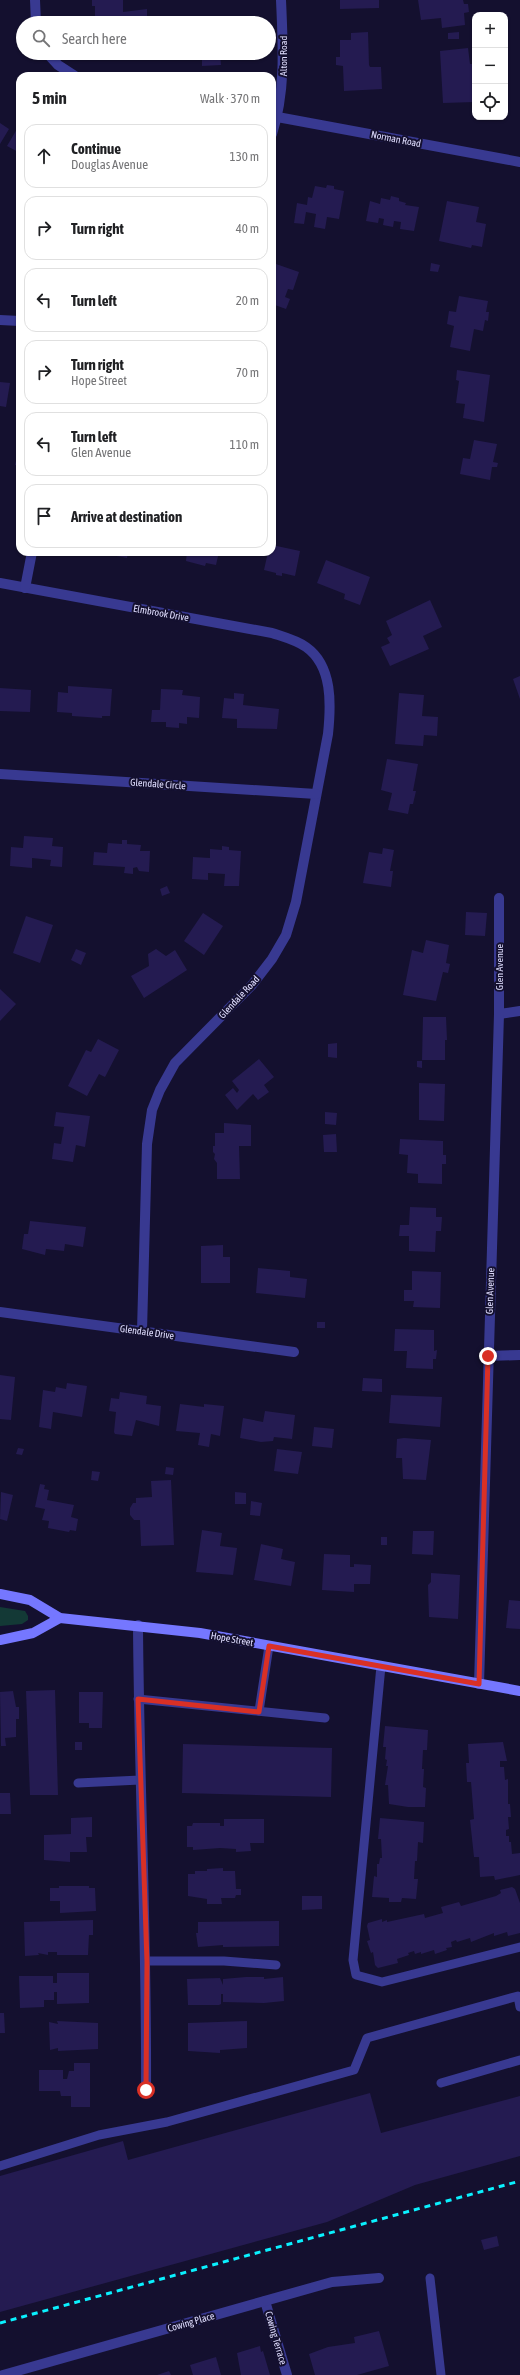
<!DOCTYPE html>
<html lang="en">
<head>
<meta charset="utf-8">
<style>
	:root { --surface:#fff; --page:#f2f2f2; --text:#202124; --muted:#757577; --line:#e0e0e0 }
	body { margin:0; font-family:"Asap Condensed",sans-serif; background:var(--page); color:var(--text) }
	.controls { position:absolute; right:12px; top:12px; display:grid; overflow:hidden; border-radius:8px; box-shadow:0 1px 3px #0004 }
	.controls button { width:36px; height:36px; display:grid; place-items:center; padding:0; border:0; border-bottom:1px solid var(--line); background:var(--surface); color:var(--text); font:20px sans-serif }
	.stop { position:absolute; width:12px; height:12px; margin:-9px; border:3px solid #d93025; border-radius:50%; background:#fff }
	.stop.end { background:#d93025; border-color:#fff; box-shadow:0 1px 4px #0008 }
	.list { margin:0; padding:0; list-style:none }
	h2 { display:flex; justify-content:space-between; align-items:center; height:52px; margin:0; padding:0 16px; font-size:17px }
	h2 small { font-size:13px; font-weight:400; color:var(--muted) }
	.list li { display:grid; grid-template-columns:26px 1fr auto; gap:12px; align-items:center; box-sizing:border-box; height:64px; margin:0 8px 8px; padding:0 8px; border:1px solid var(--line); border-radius:12px }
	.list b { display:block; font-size:15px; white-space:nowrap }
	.list p { margin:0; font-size:13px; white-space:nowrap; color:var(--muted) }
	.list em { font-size:13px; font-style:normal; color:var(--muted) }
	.icon { flex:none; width:22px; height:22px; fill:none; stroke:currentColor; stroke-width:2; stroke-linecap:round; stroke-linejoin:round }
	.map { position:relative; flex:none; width:520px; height:2375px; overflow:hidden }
	.search { position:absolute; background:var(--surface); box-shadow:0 1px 3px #0004; left:16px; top:16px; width:260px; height:44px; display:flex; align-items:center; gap:10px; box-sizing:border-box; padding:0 14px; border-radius:22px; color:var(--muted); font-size:15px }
	.panel { position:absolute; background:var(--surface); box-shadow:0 1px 3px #0004; left:16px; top:72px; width:260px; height:484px; border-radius:12px }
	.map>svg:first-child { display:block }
</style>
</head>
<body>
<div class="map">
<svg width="520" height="2375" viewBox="0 0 520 2375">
	<rect width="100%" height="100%" fill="#14102f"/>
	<!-- green -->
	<path fill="#133936" d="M0 1607 25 1611 28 1616V1620L22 1624 0 1626Z"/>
	<!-- building -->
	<g fill="#241b51">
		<path d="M92 0H123V12L147 9V23H95V6H92Z"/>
		<path d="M340 0H379V8L340 9Z"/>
		<path d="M418 0H463L464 4H468L469 12 464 13 465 25 442 28 441 18 421 20Z"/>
		<path d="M368 32 369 65 370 67H381L382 89 344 91 343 66 336 65V57H340V40H351V33Z"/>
		<path d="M459 32V39H448V33Z"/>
		<path d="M468 48 470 64H472L475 82V102L443 103 440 51Z"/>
		<path d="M202 53H220L221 65 202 66Z"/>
		<path d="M0 123 9 129 0 144Z"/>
		<path d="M20 124V153L7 146Z"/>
		<path d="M327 185 334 186V189L344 191 339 219 327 217 325 229 314 227 316 214 306 212 304 224 294 223 297 203 307 205 308 197 312 198 315 186 326 188Z"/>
		<path d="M391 196 399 198V201L406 203 405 205 419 207 414 231 400 229 401 222 394 221 393 227 383 225 384 219 379 218 378 223 366 221 370 201 380 204 381 198 390 200Z"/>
		<path d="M447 201 479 207 476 222 486 224 482 247 472 245 471 248 439 241Z"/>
		<path d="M431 263 440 265 438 272 430 271Z"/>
		<path d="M276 264 299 272 293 290 288 289 285 297 290 299 286 309 272 304V275Z"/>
		<path d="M459 296 488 301 486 312H489L488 321 485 320 483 331 474 329 470 351 450 347 454 326 447 324 449 311 456 312Z"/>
		<path d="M457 370 490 375 484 422 463 418 465 404 456 403 459 381 456 380Z"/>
		<path d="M0 382 10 383 6 407 0 406Z"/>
		<path d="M474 440 497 444 493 462 498 463 497 467H492L490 480 460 474 463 458 470 459Z"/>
		<path d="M17 457 20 458V466L15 465Z"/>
		<path d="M272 545 300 551 295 576 282 573V576L276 575V573L264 570 268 552H272Z"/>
		<path d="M96 552H128L127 558Z"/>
		<path d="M187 552H219L216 565 206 563 205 566 186 561Z"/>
		<path d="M326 560 370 577 360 605 344 599 345 594 317 583Z"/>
		<path d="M430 600 442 627 423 636 429 649 390 666 381 647 390 643 387 638 392 635 386 621Z"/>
		<path d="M520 676V699L513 679Z"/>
		<path d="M68 686 112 689 110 716H102V718L72 716V713L57 712 58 692 68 693Z"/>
		<path d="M0 688 31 690 30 712 0 711Z"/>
		<path d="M161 689 183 690 182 695 200 697 199 718 187 717V724L179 723V728L166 727V722H151L152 710H160Z"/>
		<path d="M234 693 244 694 243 705 279 709 277 729 237 728V719L222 718 224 698 234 699Z"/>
		<path d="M399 693 424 695 422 716 438 717 437 736 424 735 423 746 395 744Z"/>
		<path d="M387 759 418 764 413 791H416L413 804H410L408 814 388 810 392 793 381 790Z"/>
		<path d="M24 836 53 838 52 846 63 847 62 867 50 866 51 860 32 858V868L10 866 11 847 23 848Z"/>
		<path d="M122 840H127V844L141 845 140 851H150L149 872 139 871 137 867 133 868V874L124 873 125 867 93 865 94 852 107 853 108 843 122 844Z"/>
		<path d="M222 846 229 847V850L241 851 239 886H224L225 874 208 873V880L192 879 193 857 210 858V849L222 850Z"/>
		<path d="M383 848 394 850 390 871H393L391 887 363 883 369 852 382 854Z"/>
		<path d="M167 886 170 893 162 896 160 889Z"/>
		<path d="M466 912 487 913 485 936 465 935Z"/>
		<path d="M203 913 223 926 204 955 184 941Z"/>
		<path d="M26 916 53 925 40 963 13 953Z"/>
		<path d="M426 940 449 945 446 963 450 964 448 973 443 972 436 1001 403 995 412 950 423 953Z"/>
		<path d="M76 949 86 953 81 965 71 960Z"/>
		<path d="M156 949 166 956 175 950 187 970 144 998 131 976 149 966 148 954Z"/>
		<path d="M0 989 16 1004 0 1021Z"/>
		<path d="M423 1017H446L447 1040H445V1060H422Z"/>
		<path d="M98 1039 119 1050 105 1077 99 1074 87 1096 68 1086 86 1050 91 1052Z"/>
		<path d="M337 1043V1058L328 1057V1044Z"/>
		<path d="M259 1059 274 1077 264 1085 269 1092 258 1100 253 1094 237 1110 225 1095 233 1088 237 1093 239 1090 232 1081Z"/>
		<path d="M417 1061H422V1068L417 1067Z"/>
		<path d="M419 1083 445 1084 444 1121 419 1120Z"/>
		<path d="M56 1112 90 1116 85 1147 76 1145 73 1162 52 1159 54 1143 61 1144 64 1127 54 1126Z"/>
		<path d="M325 1112 337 1113 336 1125 325 1124Z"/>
		<path d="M224 1123 251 1125V1146H239L240 1179H217V1163L214 1159 215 1154 213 1152V1146H215V1133H224Z"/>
		<path d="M336 1134 337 1152H324L323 1135Z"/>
		<path d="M400 1139 443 1141V1155H446V1164H442V1184L418 1183V1174L407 1173 408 1155 399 1154Z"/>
		<path d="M410 1207 436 1208V1217H442L441 1231H436L435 1252 409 1251V1236H399L400 1225H409Z"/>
		<path d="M30 1221 86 1227 83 1247 65 1244 64 1251 46 1249 45 1255 22 1249 24 1234H28Z"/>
		<path d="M223 1245V1257H230V1283H201V1246Z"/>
		<path d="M258 1268 290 1271V1277L307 1279 305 1298 256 1293Z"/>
		<path d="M412 1271 441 1272 440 1308 413 1307 414 1301H404V1290H412Z"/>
		<rect x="317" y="1322" width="8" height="6"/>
		<path d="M395 1329 434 1330V1351L437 1350 436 1359H433V1369L406 1368 407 1351H394Z"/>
		<path d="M0 1375 15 1377 11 1420 0 1419Z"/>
		<path d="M363 1378 382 1379V1392L362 1391Z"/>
		<path d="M67 1383 87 1386 82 1417 53 1412 51 1429 39 1427 43 1390 55 1392 56 1387 66 1389Z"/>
		<path d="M120 1392 147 1396 146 1404 161 1406 159 1426 136 1420 132 1436 115 1434 114 1432 116 1412 109 1411 111 1398 119 1399Z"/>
		<path d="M391 1395 442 1397 440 1427 389 1423Z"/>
		<path d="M180 1404 204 1407V1404L224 1406 220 1436 211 1434 209 1447 198 1445 200 1433 176 1431Z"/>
		<path d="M265 1411 295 1415 292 1439 274 1437 273 1441 261 1442 240 1438 243 1418 263 1422Z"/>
		<path d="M314 1427 334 1429 332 1448 312 1446Z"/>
		<path d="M404 1438 431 1440 426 1480 403 1479 402 1458H396L397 1439Z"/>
		<path d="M18 1448 24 1449 22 1455 16 1454Z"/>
		<path d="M277 1449 302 1452 298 1474 274 1471Z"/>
		<path d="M166 1467 174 1468 173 1475 165 1474Z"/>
		<path d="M92 1471 100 1472 98 1481 91 1480Z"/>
		<path d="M171 1480 174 1545 141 1546 140 1520H134L130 1515V1508L133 1503H136V1498L152 1497 151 1481Z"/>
		<path d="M40 1484 45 1485 44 1489 49 1490 47 1500 74 1505 71 1517 78 1519 76 1531 70 1530 69 1532 48 1528 49 1521 42 1520 45 1509 35 1507Z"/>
		<path d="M1 1492 13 1495 7 1521 0 1519Z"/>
		<path d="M235 1492 246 1493V1504H235Z"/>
		<path d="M251 1501 262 1503 260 1516 250 1515Z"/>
		<path d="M202 1530 222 1533 220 1546 237 1548 233 1575 196 1572Z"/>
		<path d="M413 1531H434L433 1555 412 1554Z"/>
		<rect x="381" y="1537" width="6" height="8"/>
		<path d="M261 1544 283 1549 281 1559 295 1562 291 1586 254 1580Z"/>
		<path d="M324 1554 350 1555V1567H354V1564L371 1565 370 1584H354V1592L322 1590Z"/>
		<path d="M431 1573 460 1575 458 1619 429 1617 428 1585 431 1582Z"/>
		<path d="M509 1600 520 1601V1629L506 1628Z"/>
		<path d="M55 1690 58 1795H30L26 1691Z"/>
		<path d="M13 1691 16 1707H19V1719H16V1737L5 1738 6 1746H1L0 1692Z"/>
		<path d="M79 1692H103L102 1728H89V1723H79Z"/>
		<path d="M385 1726 428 1730 427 1750H423L422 1769H424L423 1787 426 1788 425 1807H408L389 1804 388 1785H385L388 1766H386L387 1760 385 1759 386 1747H383Z"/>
		<rect x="75" y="1742" width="7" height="8"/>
		<path d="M503 1742 507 1761H500V1767H504L505 1780 508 1779V1804H510L511 1817H508L509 1829 506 1830V1836H509V1842H511L512 1854 520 1853V1875L495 1880 494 1876 480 1877 479 1857H474L470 1820 474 1819 471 1782H467L466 1763H469L468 1744Z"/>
		<path d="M183 1744 332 1748 331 1797 182 1793Z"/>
		<path d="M0 1793H10L11 1814H0Z"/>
		<path d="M92 1817V1837H86L87 1852H70V1862L44 1860V1835L71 1834V1818Z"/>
		<path d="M380 1818 424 1822 423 1843 418 1842 417 1861H415L414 1879H418L416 1899 402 1898 401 1902H389V1898L372 1897 374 1876 377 1877V1864H379L380 1858H382L381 1839H378Z"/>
		<path d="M224 1819H264V1843H250L251 1851 236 1852V1849L220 1848 193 1850V1847H187V1826H192L193 1823H220V1826H224Z"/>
		<path d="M223 1868V1871H235L236 1889H241V1895H236L235 1898H221L222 1904H207V1899L188 1896V1874H195V1871H207V1869Z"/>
		<path d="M59 1886H89V1888H95L96 1911 60 1913V1901H50V1888H59Z"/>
		<path d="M512 1887 515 1889 520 1903V1933L508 1936 507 1932 494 1936V1933L471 1942 470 1938 457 1942 456 1940 451 1942 452 1947 446 1948 447 1950 435 1954 434 1950 421 1954V1952L415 1954 414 1951 408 1953 409 1955 397 1959 398 1963 378 1968 375 1965 373 1952 371 1953 367 1941 370 1940 367 1926 368 1923 382 1919V1922L387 1920V1922L424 1914 425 1918 443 1913 441 1907 459 1902 461 1906 496 1896 501 1893 500 1890Z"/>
		<path d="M302 1896H322V1909L302 1910Z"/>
		<path d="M93 1920V1935H89L88 1955H57V1952H48V1955L38 1953 39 1955 25 1956 24 1922Z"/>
		<path d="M279 1921V1946L223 1947V1945L198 1947 196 1933H198V1922Z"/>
		<path d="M57 1973H89V2003L57 2004V1992H54V2000H44V2007L20 2008 19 1976H53V1983H57Z"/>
		<path d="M246 1977H264V1979L283 1977 284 2001 264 2003 223 2002V1994H221V2004L219 2005H188L187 1979 220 1978 223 1985V1979Z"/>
		<path d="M0 2013H4L5 2033H0Z"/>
		<path d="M57 2021 98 2023V2049L58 2051V2048L50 2050 49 2022 58 2024Z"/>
		<path d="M247 2021V2048L220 2050V2053L188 2051V2023Z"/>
		<path d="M74 2063H90V2107H71V2096H61L60 2091H39V2070H63V2079H67L69 2071H74Z"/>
		<path d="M370 2093 381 2133 520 2096V2156L415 2185 327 2222 0 2312V2176L123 2141 128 2160Z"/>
		<path d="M497 2236 499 2246 484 2250 481 2240Z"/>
		<path d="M379 2331 389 2366 357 2375H315L309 2354 328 2347 355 2343 354 2337Z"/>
		<path d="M260 2346 261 2352 263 2351 270 2375H241L237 2353Z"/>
		<path d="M216 2357 221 2375H193L190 2365Z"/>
		<path d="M169 2371 171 2375H157Z"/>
	</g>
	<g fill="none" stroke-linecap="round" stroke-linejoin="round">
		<!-- lane -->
		<g stroke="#383991" stroke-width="9">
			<path d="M381 1666 353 1960 356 1975 382 1982 520 1947"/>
			<path d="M138 1699 325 1718"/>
			<path d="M259 1711 269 1646"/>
			<path d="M78 1783 140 1780"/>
			<path d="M147 1961H224L276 1965"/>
			<path d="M441 2083 520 2060"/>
			<path d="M0 2166 99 2135 167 2122 354 2070 367 2038 518 1996 520 2007"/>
			<path d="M430 2278 441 2375"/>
		</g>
		<!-- street -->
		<g stroke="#383991" stroke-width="10">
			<path d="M35 0 36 23"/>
			<path d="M47 53 58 65 75 76"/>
			<path d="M272 116 520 162"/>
			<path d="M272 134C286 90 283 46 281 0"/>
			<path d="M0 320 20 321"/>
			<path d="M0 583 272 633C284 637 296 640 306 647 333 666 331 705 328 734L296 902 286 935 272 959 252 985 175 1063 160 1090 152 1110 147 1144 142 1331"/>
			<path d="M25 588 32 552"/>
			<path d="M0 774 316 794"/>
			<path d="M499 1014 520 1011"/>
			<path d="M0 1312 294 1352"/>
			<path d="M488 1356 520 1355"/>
			<path d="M138 1625C139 1780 147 1935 146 2090"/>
			<path d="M479 1684 499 1014V898"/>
			<path d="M265 2301 287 2375"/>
			<path d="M3 2375 332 2282 379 2278"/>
		</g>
		<!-- secondary -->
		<g stroke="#7577ff" stroke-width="10">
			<path d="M0 1594 30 1600 60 1618 200 1633 520 1691"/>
			<path d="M0 1640 33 1633 60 1618"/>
		</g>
		<!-- rail -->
		<path stroke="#0af1ff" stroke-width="3" stroke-dasharray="6 5" stroke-linecap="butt" d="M0 2323 520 2181"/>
	</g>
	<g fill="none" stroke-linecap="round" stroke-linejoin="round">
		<!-- route -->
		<path stroke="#d93025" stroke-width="5" d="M146 2090 147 1962 138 1699 259 1712 269 1646 479 1684 488 1356"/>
	</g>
	<g text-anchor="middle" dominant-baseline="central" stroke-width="4" stroke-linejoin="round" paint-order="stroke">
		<!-- street labels -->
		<g font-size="10" fill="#e0deff" stroke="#14102f">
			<text transform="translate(283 56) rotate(-90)">Alton Road</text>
			<text transform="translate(396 139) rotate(11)">Norman Road</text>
			<text transform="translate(161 613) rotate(10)">Elmbrook Drive</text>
			<text transform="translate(158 784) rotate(4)">Glendale Circle</text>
			<text transform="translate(499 967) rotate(-90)">Glen Avenue</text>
			<text transform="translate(239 997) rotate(-47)">Glendale Road</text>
			<text transform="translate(490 1291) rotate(-88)">Glen Avenue</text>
			<text transform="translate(147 1332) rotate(8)">Glendale Drive</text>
			<text transform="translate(232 1639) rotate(10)">Hope Street</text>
			<text transform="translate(191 2322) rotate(-16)">Cowing Place</text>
			<text transform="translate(276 2338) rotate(74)">Cowing Terrace</text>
		</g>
	</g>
</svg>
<div class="controls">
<button>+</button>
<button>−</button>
<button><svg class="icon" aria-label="locate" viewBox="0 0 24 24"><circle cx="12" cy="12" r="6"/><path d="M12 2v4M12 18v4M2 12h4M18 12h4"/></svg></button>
</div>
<div class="stop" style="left:146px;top:2090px"></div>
<div class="stop end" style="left:488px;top:1356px"></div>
<div class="search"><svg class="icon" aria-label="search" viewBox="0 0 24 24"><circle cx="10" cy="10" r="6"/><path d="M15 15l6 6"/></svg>Search here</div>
<section class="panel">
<h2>5 min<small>Walk · 370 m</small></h2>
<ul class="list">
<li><svg class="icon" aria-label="ahead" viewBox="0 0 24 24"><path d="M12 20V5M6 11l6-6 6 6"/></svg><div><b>Continue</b><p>Douglas Avenue</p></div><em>130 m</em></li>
<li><svg class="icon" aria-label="right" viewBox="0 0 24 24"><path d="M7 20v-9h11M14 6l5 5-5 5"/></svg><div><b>Turn right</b></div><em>40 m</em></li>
<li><svg class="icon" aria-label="left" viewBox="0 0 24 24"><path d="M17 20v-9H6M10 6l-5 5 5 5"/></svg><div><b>Turn left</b></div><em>20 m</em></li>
<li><svg class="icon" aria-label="right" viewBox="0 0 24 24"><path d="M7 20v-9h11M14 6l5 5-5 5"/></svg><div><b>Turn right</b><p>Hope Street</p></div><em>70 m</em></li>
<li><svg class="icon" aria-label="left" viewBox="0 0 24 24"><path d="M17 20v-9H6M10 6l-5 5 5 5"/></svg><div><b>Turn left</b><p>Glen Avenue</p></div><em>110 m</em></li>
<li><svg class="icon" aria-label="arrive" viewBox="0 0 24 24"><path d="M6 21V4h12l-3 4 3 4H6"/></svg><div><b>Arrive at destination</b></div></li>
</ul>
</section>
</div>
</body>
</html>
